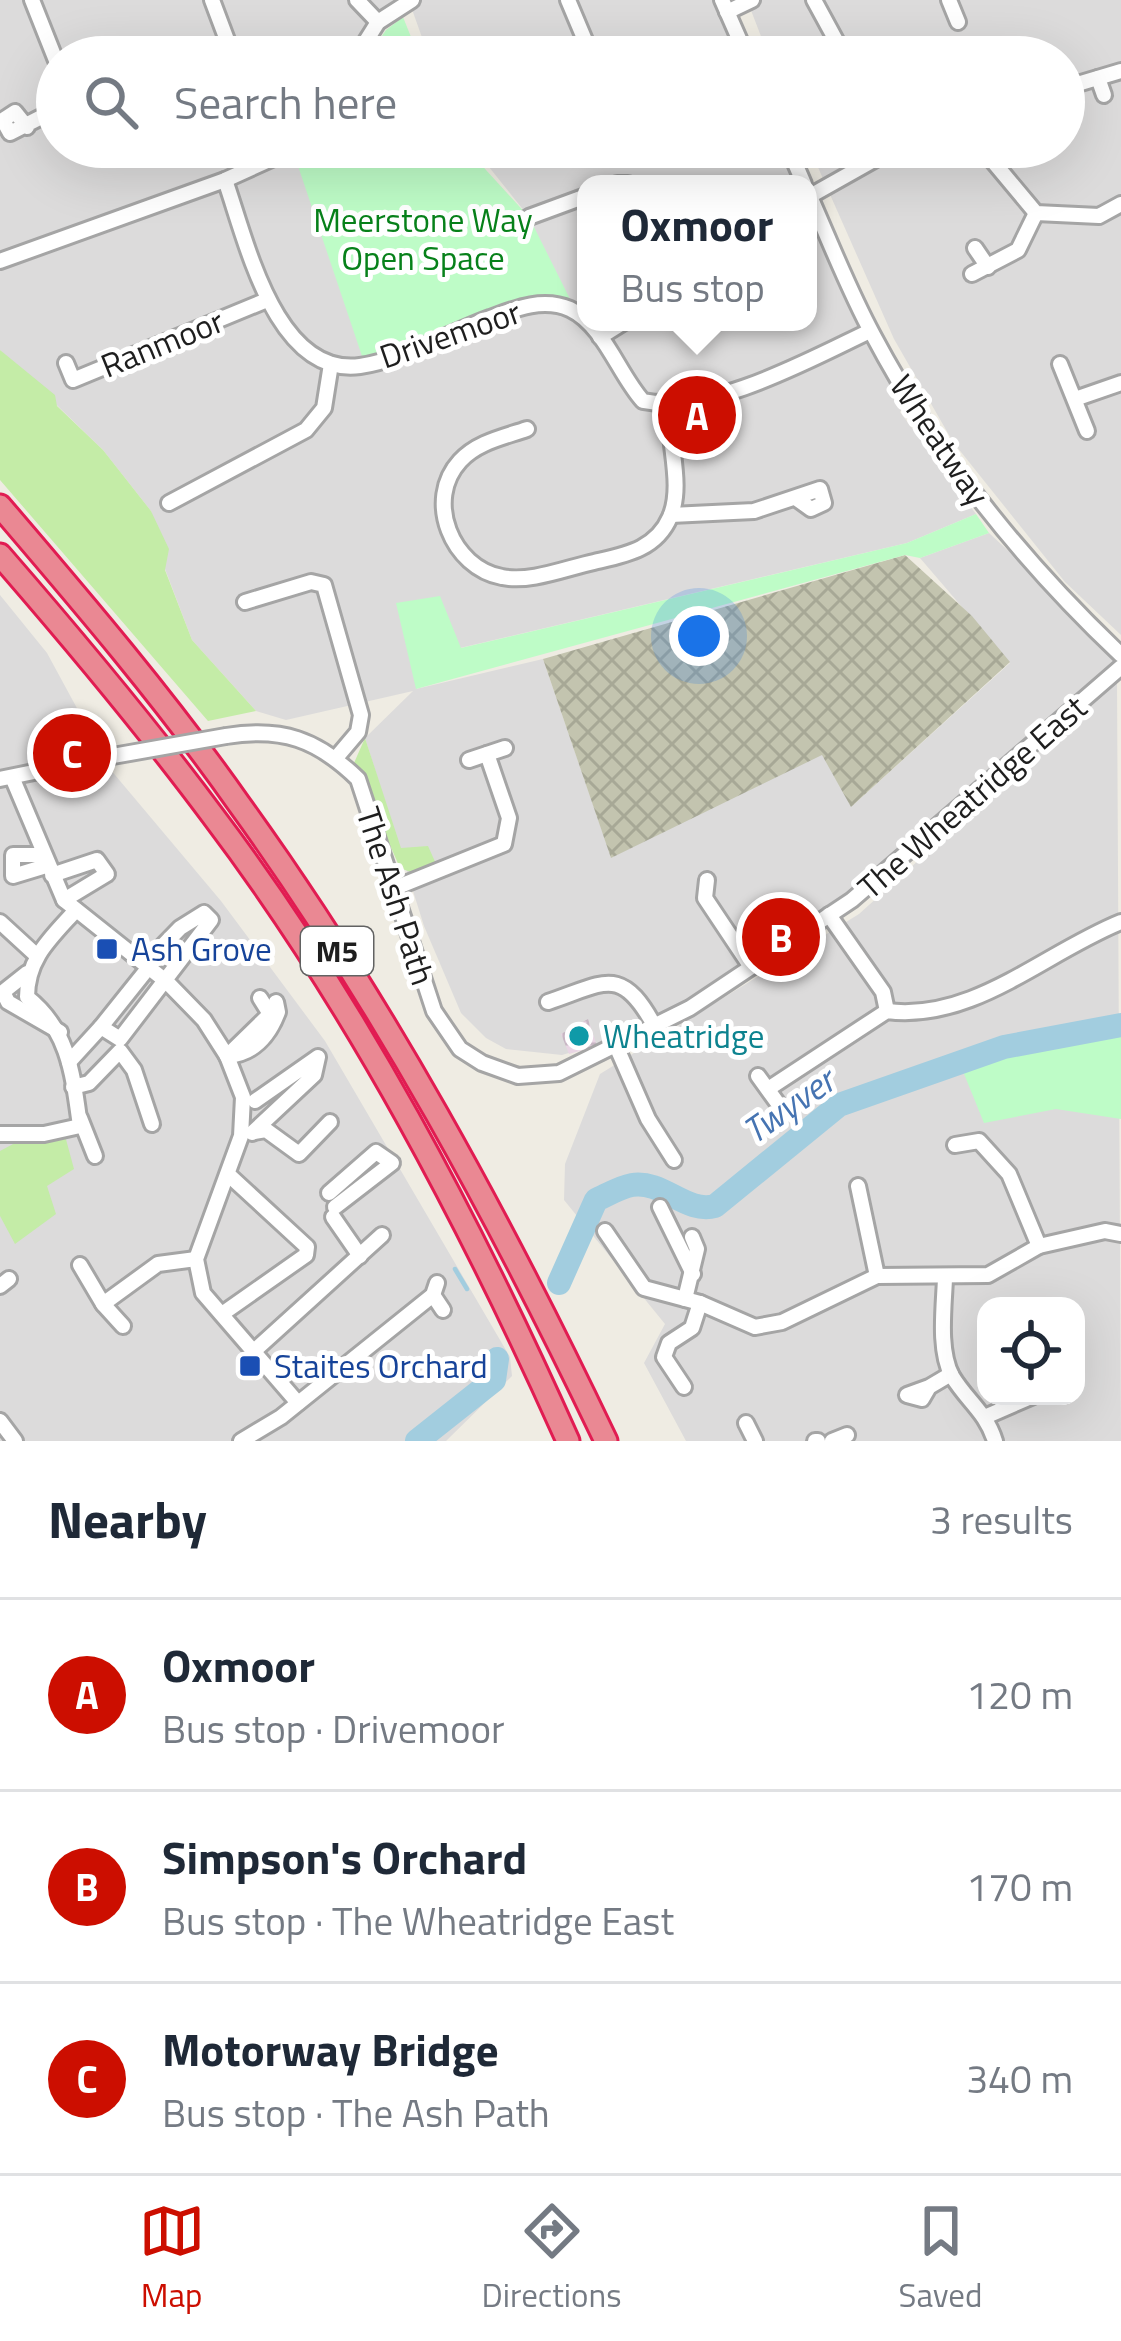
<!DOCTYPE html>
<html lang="en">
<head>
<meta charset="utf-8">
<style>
	:root { --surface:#fff; --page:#f2f2f3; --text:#1f2937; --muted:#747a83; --line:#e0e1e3; --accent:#cc0e00 }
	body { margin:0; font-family:"Titillium Web",sans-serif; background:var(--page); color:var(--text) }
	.controls { position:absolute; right:36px; bottom:36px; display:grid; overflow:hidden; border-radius:24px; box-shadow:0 12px 48px #0002 }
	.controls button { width:108px; height:108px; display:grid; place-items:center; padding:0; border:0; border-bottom:3px solid var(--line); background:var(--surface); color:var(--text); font:60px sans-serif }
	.you { position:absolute; left:699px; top:636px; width:42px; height:42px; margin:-30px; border:9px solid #fff; border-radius:50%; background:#1a73e8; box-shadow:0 0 0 18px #1a73e833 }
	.badge { display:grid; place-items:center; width:78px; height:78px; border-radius:50%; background:var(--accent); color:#fff; font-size:39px; font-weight:700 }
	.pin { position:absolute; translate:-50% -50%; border:6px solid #fff; box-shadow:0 3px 12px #0006 }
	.popup { position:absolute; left:577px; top:175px; width:240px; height:156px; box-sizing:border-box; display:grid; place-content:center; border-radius:24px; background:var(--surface); filter:drop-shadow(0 3px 9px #0005); font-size:39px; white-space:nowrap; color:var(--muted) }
	.popup b { font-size:45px; color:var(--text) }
	.popup::after { content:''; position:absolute; left:50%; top:100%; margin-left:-24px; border:24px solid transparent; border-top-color:var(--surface) }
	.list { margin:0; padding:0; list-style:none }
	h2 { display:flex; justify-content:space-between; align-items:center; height:156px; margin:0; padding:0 48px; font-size:51px }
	h2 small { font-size:39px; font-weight:400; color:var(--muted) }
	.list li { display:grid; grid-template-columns:78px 1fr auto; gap:36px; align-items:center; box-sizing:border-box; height:192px; padding:0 48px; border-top:3px solid var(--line) }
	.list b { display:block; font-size:45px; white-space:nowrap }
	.list p { margin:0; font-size:39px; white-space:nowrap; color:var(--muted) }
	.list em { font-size:39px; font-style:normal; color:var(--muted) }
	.icon { flex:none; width:66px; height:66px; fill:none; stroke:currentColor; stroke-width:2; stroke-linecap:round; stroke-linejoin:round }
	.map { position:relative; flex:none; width:1121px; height:1441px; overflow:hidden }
	.search { position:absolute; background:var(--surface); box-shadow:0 12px 48px #0002; left:36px; right:36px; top:36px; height:132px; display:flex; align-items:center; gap:30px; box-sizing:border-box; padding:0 42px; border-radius:66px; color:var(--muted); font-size:45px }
	.sheet { height:732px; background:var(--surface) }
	nav { display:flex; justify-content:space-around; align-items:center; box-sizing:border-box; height:168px; border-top:3px solid var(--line); background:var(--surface); font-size:33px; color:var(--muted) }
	nav a { display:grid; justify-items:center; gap:6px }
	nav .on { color:var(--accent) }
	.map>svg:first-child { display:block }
</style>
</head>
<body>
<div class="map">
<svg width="1121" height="1441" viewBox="0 0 1121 1441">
	<defs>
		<pattern id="industrial-grid" width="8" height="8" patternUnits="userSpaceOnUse" patternTransform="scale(3)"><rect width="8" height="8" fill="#e9d5e4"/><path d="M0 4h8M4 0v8" fill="none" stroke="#c7b6c3"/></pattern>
		<pattern id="construction-cross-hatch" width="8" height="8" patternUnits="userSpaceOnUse" patternTransform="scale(3)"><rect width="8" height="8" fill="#c3c4af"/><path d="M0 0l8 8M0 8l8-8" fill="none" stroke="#a7a896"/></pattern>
	</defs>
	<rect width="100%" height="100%" fill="#efece3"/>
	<!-- residential -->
	<g fill="#dcdbdb" fill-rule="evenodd">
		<path d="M0 0H722L747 57H429L409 1 378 21 356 57H57V147H298L294 152 365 361 530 296 529 217 473 147H788L804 184H586V322H808V192L907 398 900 412 976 514 907 543 460 648 416 689 543 659 611 857 822 754 852 806 1010 663 920 558 989 533 1121 655V667L884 876 655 1027 562 1055 506 1049 486 1038 461 1013 424 926 365 738 413 691 286 720 256 711 192 640 165 569 151 511 103 450 0 350Z"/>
		<path d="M747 0H1121V635L1065 582 953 442 894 339 809 147H1064V57H769Z"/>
		<path d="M0 595 47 653 110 769 221 901 325 1041 510 1357 512 1376 446 1441H0Z"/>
		<path d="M1117 681 1121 1441H686L644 1363 665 1324 564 1200 565 1164 600 1074 859 914ZM986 1306H1076V1396H986Z"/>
	</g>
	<!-- industrial -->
	<path fill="url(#industrial-grid)" d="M588 1019 597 1046 569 1054 561 1034Z"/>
	<!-- construction -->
	<path fill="url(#construction-cross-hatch)" d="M905 555 972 616 1010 662 851 807 822 755 611 858 543 659Z"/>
	<!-- grass -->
	<g fill="#c4eca7">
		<path d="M0 350 55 395 57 406 103 450 151 511 169 549 165 570 192 640 256 711 208 721 0 480Z"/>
		<path d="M365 738 401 848 428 846 437 866 413 873 400 868 354 763Z"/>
		<path d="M64 1132 74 1169 47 1186 56 1214 15 1244 0 1216V1151L30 1135Z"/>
	</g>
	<!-- park -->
	<g fill="#befcc7">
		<path d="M403 17 419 57H368L386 30Z"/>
		<path d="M311 147H465L529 217 571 301 530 296 364 362 296 160Z"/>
		<path d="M976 514 989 533 920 558 905 555 416 689 396 603 440 596 461 648 907 543Z"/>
		<path d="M1121 1021V1119L1056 1109 984 1123 960 1064 1007 1043Z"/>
	</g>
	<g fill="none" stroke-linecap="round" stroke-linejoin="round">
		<!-- stream -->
		<path stroke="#a2cddf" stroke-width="4.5" d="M455 1269 467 1289"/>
		<!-- river -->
		<g stroke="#a2cddf" stroke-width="24">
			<path d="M559 1283 596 1200C607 1195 620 1187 632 1185 663 1180 686 1214 715 1206L839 1105 1004 1047 1121 1025"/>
			<path d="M417 1441 494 1380 497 1359"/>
		</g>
		<!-- minor casing -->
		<g stroke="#a5a5a5" stroke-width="20">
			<g id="minor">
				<path d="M32 0 57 63"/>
				<path d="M212 0 227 40"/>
				<path d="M357 0 378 22"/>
				<path d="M568 0 592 57"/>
				<path d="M722 0 747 57"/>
				<path d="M814 0 845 57"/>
				<path d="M949 0 958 22"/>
				<path d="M727 12 752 0"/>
				<path d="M356 57 378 22 412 0"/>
				<path d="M1098 78 1104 95"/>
				<path d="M1064 88 1121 71"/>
				<path d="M27 127 15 112 3 120 10 133 57 109"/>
				<path d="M788 147 804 184"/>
				<path d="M981 147 1036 213 1099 216 1121 204"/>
				<path d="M225 180C246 239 275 377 360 366 398 361 452 332 490 318 514 309 543 297 570 309 604 325 619 375 643 401 710 415 809 360 870 331"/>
				<path d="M617 184H628"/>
				<path d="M808 192C829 239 848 289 873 335 937 456 1022 561 1121 655"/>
				<path d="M810 196 897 147"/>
				<path d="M529 217 586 196"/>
				<path d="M975 248 988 267"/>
				<path d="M0 261 225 180 298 147"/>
				<path d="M972 274 1018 250 1036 213"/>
				<path d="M600 337 624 322"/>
				<path d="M66 363 73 380 267 300"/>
				<path d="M1060 364 1087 431"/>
				<path d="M1075 399 1121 383"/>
				<path d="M527 429C504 437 477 442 460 461 424 500 452 568 502 577 530 583 566 568 594 562 624 555 656 550 670 517 684 485 667 441 670 407"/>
				<path d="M169 503 306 430 324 408 331 364"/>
				<path d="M671 515 754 511 820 489 824 503 811 509 797 499"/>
				<path d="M245 602 311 582 324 585 361 715 358 732 336 758"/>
				<path d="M226 736C282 727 317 739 358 779L434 1011 460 1049 482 1063 518 1076 559 1073 690 1008 852 900 1121 667"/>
				<path d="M469 760 505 748"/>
				<path d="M12 777 64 900 167 982 204 1020 227 1056 243 1097 241 1136 196 1259 203 1293 298 1403"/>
				<path d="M0 779 107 757"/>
				<path d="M41 855H13V876L46 866"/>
				<path d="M52 875 97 860 107 874 64 900"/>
				<path d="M707 880 705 898 751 967"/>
				<path d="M395 888 504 844 509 818 487 754"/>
				<path d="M829 915 883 992 887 1011"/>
				<path d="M0 922 36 955"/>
				<path d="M145 964 180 928 204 913 211 920 120 1039 101 1027 149 967"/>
				<path d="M27 973 3 992 8 1002 60 1032"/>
				<path d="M548 1002C605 983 621 964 655 1027"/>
				<path d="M617 1048 648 1119 674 1160"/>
				<path d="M227 1056C253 1054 269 1036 278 1012L276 1002"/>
				<path d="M227 1056 270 1014 260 998"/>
				<path d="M69 1062 101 1027"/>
				<path d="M758 1076 779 1105"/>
				<path d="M73 1087 89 1083 120 1051 134 1070 152 1124"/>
				<path d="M768 1089 887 1011C973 1022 1044 953 1121 922"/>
				<path d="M80 1118 95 1156"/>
				<path d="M254 1132 266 1130 299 1154 330 1122"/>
				<path d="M252 1133 314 1075 318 1057 255 1101"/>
				<path d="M0 1134H44L80 1126C73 1075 69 1030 27 997 27 958 51 938 76 910"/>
				<path d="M955 1145 979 1141 1009 1174 1039 1246"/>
				<path d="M858 1186 877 1276"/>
				<path d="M329 1193 376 1152 392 1163 335 1207"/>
				<path d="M660 1207 693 1274"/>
				<path d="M333 1217 360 1256"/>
				<path d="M605 1231 644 1288 700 1303 755 1327 782 1322 877 1276 988 1275 1039 1246 1105 1231 1121 1234"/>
				<path d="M80 1265 103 1304 158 1264 196 1259"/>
				<path d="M945 1278C944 1307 938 1350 952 1376 967 1401 986 1412 995 1441"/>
				<path d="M0 1286 9 1279"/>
				<path d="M433 1295 443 1310"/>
				<path d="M685 1299 697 1249 692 1237"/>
				<path d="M103 1304 123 1326"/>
				<path d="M222 1314 306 1255 307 1247 231 1177"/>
				<path d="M254 1351 382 1235"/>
				<path d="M684 1387 664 1357 669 1343 692 1328 700 1303"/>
				<path d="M929 1387 907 1395 922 1399 929 1387 951 1374"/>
				<path d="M987 1416 1033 1396"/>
				<path d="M0 1421 15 1441"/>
				<path d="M746 1423 755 1441"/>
				<path d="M241 1441 281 1417 433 1295 437 1283"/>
				<path d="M815 1441H818"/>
				<path d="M832 1441 847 1435"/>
			</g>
		</g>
		<!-- highway casing -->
		<g stroke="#e11c52" stroke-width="27">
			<g id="highway">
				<path d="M0 506C83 603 166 700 239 804 383 1003 500 1219 606 1441"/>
				<path d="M0 555C73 639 146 726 213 816 357 1006 471 1224 568 1441"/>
			</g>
		</g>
		<!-- minor -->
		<use href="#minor" stroke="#fff" stroke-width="14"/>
		<!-- highway -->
		<use href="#highway" stroke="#ea8893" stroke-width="21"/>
		<!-- minor-bridge casing -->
		<g stroke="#a5a5a5" stroke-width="20" stroke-linecap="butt">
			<path id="minor-bridge" d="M107 757 226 736"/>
		</g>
		<!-- minor-bridge -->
		<use href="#minor-bridge" stroke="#fff" stroke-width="14"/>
	</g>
	<!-- markers -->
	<g fill="#1a4fb4" stroke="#fff" stroke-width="4.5">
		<rect x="95" y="937" width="24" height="24" rx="6"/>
		<rect x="238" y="1354" width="24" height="24" rx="6"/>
	</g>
	<circle fill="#0f9aa8" stroke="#fff" stroke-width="4.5" cx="579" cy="1036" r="12"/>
	<g text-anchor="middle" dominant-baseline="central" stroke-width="10" stroke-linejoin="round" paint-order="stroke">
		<!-- shield labels -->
		<rect fill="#fff" stroke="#626262" stroke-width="3" x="301" y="927" width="72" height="48" rx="9"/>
		<g font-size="30" font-weight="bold" fill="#1e1e1e">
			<text x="337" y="951">M5</text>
		</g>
		<!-- park labels -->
		<g font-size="33" fill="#07811a" stroke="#fff">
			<text x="423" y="220">Meerstone Way<tspan x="423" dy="38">Open Space</tspan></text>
		</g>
		<!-- street labels -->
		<g font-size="33" fill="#1e1e1e" stroke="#fff">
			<text transform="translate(450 334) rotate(-19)">Drivemoor</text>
			<text transform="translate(162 343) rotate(-22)">Ranmoor</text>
			<text transform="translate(940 440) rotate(56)">Wheatway</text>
			<text transform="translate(972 797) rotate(-41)">The Wheatridge East</text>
			<text transform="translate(396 896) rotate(72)">The Ash Path</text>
		</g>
		<!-- transit labels -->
		<g font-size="33" fill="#164399" stroke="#fff" text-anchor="start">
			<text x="131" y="949">Ash Grove</text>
			<text x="274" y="1366">Staites Orchard</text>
		</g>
		<!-- culture labels -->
		<g font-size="33" fill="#0d838f" stroke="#fff" text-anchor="start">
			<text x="603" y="1036">Wheatridge</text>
		</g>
		<!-- water labels -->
		<g font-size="36" font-style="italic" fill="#4674b2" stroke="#fff">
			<text transform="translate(788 1105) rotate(-35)">Twyver</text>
		</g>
	</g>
</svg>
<div class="controls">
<button><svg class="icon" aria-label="locate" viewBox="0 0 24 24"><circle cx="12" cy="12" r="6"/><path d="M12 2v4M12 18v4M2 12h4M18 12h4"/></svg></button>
</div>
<div class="you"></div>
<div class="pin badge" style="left:697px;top:415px">A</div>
<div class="popup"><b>Oxmoor</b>Bus stop</div>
<div class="pin badge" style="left:781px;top:937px">B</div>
<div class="pin badge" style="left:72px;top:753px">C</div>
<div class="search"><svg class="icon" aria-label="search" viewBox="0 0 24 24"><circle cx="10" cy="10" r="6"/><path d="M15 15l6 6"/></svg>Search here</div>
</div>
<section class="sheet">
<h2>Nearby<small>3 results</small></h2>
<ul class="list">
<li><span class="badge">A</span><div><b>Oxmoor</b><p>Bus stop · Drivemoor</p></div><em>120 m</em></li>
<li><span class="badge">B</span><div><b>Simpson's Orchard</b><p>Bus stop · The Wheatridge East</p></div><em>170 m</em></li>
<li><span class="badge">C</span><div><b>Motorway Bridge</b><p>Bus stop · The Ash Path</p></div><em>340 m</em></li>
</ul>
</section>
<nav>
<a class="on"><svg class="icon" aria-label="map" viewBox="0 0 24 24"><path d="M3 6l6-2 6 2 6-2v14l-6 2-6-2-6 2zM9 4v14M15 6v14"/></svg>Map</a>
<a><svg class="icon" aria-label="directions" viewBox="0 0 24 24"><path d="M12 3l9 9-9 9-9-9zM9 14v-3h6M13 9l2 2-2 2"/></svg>Directions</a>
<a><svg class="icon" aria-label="saved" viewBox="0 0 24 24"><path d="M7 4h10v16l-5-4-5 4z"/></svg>Saved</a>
</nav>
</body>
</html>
